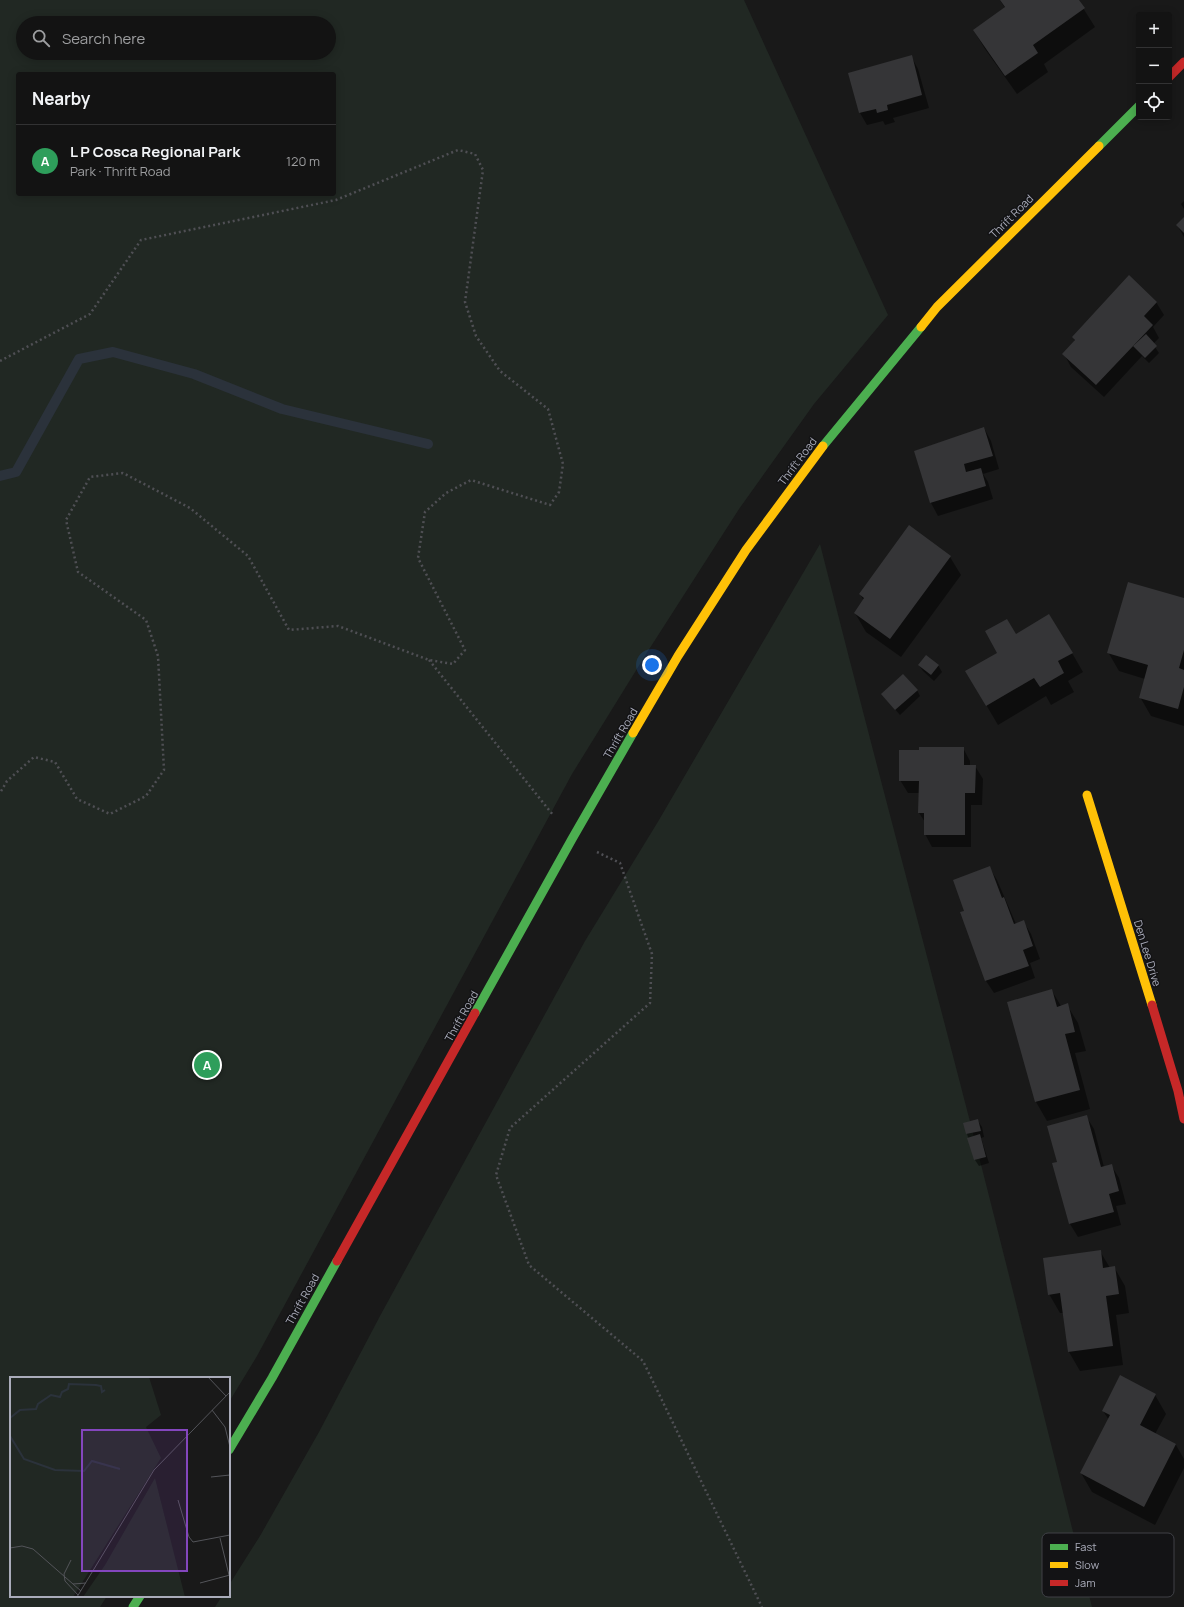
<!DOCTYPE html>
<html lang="en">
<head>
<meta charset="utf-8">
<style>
	:root { --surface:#131313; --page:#1c1c1c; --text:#f1f3f6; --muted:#9d9ea0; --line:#323233; --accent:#db2777 }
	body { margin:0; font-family:Manrope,sans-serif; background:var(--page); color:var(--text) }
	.controls { position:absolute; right:12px; top:12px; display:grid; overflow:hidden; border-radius:4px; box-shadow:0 2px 10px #0003 }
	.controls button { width:36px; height:36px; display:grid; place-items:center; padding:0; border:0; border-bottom:1px solid var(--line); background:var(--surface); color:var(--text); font:20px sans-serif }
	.you { position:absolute; left:652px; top:665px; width:14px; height:14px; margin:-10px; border:3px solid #fff; border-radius:50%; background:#1a73e8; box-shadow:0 0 0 6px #1a73e833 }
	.badge { display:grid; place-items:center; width:26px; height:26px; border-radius:50%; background:var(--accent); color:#fff; font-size:13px; font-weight:700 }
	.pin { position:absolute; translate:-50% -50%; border:2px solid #fff; box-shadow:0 1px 4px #0006 }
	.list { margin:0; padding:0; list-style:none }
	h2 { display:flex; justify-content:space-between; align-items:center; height:52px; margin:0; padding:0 16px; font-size:17px }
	h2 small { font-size:13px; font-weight:400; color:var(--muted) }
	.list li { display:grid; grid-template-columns:26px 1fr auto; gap:12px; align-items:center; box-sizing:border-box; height:72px; padding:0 16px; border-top:1px solid var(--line) }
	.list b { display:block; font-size:15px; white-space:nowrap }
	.list p { margin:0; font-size:13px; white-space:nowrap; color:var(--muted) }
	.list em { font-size:13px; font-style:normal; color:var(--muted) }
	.icon { flex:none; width:22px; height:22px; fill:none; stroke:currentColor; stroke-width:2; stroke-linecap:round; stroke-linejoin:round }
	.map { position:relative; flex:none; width:1184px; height:1607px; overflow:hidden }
	.search { position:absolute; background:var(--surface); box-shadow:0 2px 10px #0003; left:16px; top:16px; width:320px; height:44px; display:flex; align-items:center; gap:10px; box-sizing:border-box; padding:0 14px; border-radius:22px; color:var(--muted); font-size:15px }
	.panel { position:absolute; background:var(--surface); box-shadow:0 2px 10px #0003; left:16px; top:72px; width:320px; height:124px; border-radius:4px }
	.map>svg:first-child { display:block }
</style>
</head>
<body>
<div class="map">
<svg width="1184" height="1607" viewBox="0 0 1184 1607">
	<rect width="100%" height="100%" fill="#191919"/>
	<!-- green -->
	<g fill="#212823" fill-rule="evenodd">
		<path d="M0 0H744L888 315 814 404 739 509 648 651 572 774 257 1356 229 1402V1378H11V1596H107L100 1607H0ZM23 23H329V53H23ZM18 74H334V194H18Z"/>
		<path d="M820 544C870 742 923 939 974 1137 1014 1293 1052 1450 1092 1607H215L222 1596H229V1585L260 1536 319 1432 380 1316 585 941 659 820Z"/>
	</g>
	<!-- shadow -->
	<g fill="#0007">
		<path d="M1000 0H1078L1095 27 1044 64 1048 72 1017 94 985 49 974 31 1005 8Z"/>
		<path d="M911 56 918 69 929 108 893 118 895 122 885 125 883 121 867 125 860 113Z"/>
		<path d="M1184 201V209L1181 204Z"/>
		<path d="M1184 218V237L1177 225Z"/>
		<path d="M1156 302 1164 315 1153 327 1159 338 1153 344 1159 353 1149 363 1142 356 1104 397 1071 367 1064 354 1075 342 1073 337Z"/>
		<path d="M984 428 991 441 999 469 983 474 988 482 993 499 938 516 931 503 915 451Z"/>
		<path d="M950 557 961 575 901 657 866 632 855 613 864 601 860 594Z"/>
		<path d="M1184 599V726L1151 716 1140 697 1145 679 1119 671 1108 652Z"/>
		<path d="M1016 635 1072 653 1083 672 1068 681 1074 692 1051 705 1046 696 998 725 978 691 998 653Z"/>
		<path d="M919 665H938L942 672 934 681 923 671Z"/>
		<path d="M917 690 920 696 900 715 882 694Z"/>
		<path d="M963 748 970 761V766H975L983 779 982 805H971V847H932L925 834V822L919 813V793H908L900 780Z"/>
		<path d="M989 867 997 880 1016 924 1023 921 1031 934 1040 959 1030 963 1035 978 994 993 986 981 962 913 965 912Z"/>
		<path d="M1052 991 1061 1006 1067 1005 1078 1023 1086 1051 1075 1053 1090 1109 1047 1121 1036 1102 1008 1002Z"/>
		<path d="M1086 1116 1094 1129 1104 1167 1111 1165 1119 1178 1126 1204 1116 1206 1121 1225 1078 1237 1070 1224 1054 1164 1058 1163Z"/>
		<path d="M978 1121 982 1127 984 1137 981 1138 989 1163 979 1166 975 1160 964 1124Z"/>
		<path d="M1100 1251 1110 1268 1114 1267 1125 1286 1129 1313 1116 1315 1123 1365 1080 1371 1069 1352 1064 1313H1060L1049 1294Z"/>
		<path d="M1155 1395 1166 1414 1155 1434 1176 1445 1184 1459V1468L1155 1525 1092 1492 1081 1473 1109 1420 1103 1411Z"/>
	</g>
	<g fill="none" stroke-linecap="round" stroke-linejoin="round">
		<!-- stream -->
		<path stroke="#2b323b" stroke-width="10" d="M0 476 16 472 79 359 113 352 194 374 282 409 428 444"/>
	</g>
	<!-- building -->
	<g fill="#353537">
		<path d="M1000 0H1079L1085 8 1033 45 1038 53 1005 76 973 30 1005 7Z"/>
		<path d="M912 55 922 95 887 105 888 110 877 113 876 109 859 113 848 73Z"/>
		<path d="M1184 217V233L1176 225Z"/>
		<path d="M1129 275 1157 302 1144 316 1153 325 1096 385 1062 354 1075 340 1072 337Z"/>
		<path d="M1146 334 1157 346 1145 358 1133 346Z"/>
		<path d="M984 427 993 456 964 464 966 472 981 468 986 486 930 503 914 451Z"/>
		<path d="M909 525 951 556 890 639 854 613 864 598 859 594Z"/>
		<path d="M1128 582 1184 598V650L1179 668 1184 670V687L1178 709 1139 698 1148 665 1107 653Z"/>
		<path d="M1049 614 1073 653 1058 661 1064 673 1040 687 1034 678 986 706 965 671 997 653 985 631 1007 619 1016 634Z"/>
		<path d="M926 655 939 665 931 675 918 665Z"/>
		<path d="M903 674 918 690 895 710 881 694Z"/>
		<path d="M919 747H964V765H976L975 793H965V835H924V813H918L919 781H899V750H919Z"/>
		<path d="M990 866 1002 898 1004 897 1014 924 1024 920 1033 946 1023 950 1029 966 985 981 960 912 964 911 953 880Z"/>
		<path d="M1052 989 1057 1007 1068 1003 1075 1032 1065 1034 1080 1090 1035 1102 1007 1002Z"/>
		<path d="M1087 1115 1101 1167 1112 1164 1119 1191 1109 1194 1114 1212 1069 1224 1052 1163 1057 1162 1047 1126Z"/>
		<path d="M978 1119 981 1131 966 1134 963 1123Z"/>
		<path d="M980 1134 986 1157 974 1160 967 1138Z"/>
		<path d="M1101 1250 1103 1268 1115 1266 1119 1294 1106 1296 1113 1346 1068 1352 1060 1293 1048 1295 1043 1258Z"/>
		<path d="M1120 1375 1156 1394 1140 1425 1176 1444 1144 1507 1080 1473 1110 1415 1102 1411Z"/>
	</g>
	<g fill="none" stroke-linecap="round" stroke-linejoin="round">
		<!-- path -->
		<g stroke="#4f4f54" stroke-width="2.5" stroke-dasharray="2 3" stroke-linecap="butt">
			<path d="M0 361 90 314 141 240 336 200 458 150 475 154 483 170 465 302 476 336 500 371 548 409 563 464 559 492 550 505 471 480 446 493 425 512 418 558 465 650 453 664 429 660 338 626 289 630 248 556 190 508 123 473 90 477 66 520 78 572 146 620 158 656 164 770 146 796 110 814 77 799 55 762 34 757 7 781 0 793"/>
			<path d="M429 660 553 815"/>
			<path d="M597 852 620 863 652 954 650 1003 510 1128 496 1175 529 1265 643 1361 762 1607"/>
		</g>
		<!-- fast -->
		<g stroke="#4caf50" stroke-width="9">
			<path d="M1099 146 1139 106"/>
			<path d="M823 446 921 327"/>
			<path d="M475 1013 572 839 633 733"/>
			<path d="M229 1450 272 1378 337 1261"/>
			<path d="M133 1607 140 1596"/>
		</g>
		<!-- slow -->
		<g stroke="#ffc107" stroke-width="9">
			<path d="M921 327 937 307 1099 146"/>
			<path d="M633 733 678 656 746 550 823 446"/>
			<path d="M1087 795 1152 1005"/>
		</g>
		<!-- jam -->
		<g stroke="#c62828" stroke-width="9">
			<path d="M1169 77 1184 62"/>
			<path d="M1152 1005 1178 1091 1184 1119"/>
			<path d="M337 1261 475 1013"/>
		</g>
	</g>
	<g text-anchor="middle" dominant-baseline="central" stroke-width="3" stroke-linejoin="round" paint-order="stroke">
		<!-- street labels -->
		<g font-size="11" fill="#aaacba" stroke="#131315">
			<text transform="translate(1011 216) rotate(-45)">Thrift Road</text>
			<text transform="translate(797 461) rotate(-53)">Thrift Road</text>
			<text transform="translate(620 733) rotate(-60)">Thrift Road</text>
			<text transform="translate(1148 953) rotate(73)">Den Lee Drive</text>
			<text transform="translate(461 1016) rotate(-61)">Thrift Road</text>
			<text transform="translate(302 1299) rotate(-61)">Thrift Road</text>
		</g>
	</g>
	<!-- overview -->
	<g transform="translate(10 1377)">
		<rect width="220" height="220" fill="#191919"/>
		<path d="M0 0H139L151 38 136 50 151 81 63 220H0ZM145 101 175 220H73L95 188Z" fill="#212823"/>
		<path fill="none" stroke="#2b323b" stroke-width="2" d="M0 41 10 33 26 32 28 27 41 18 50 20 52 15 58 12 59 7 86 8 91 9 92 15 95 13M0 59 14 82 45 93 74 94 82 84 110 92"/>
		<path fill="none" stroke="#535459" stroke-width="1" d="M198 0 216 19M202 33 215 50 220 70M201 100 220 98M168 123 179 160 183 165 220 158M210 161 219 198M0 171 12 169 23 172 71 214M61 183 54 197 55 204 68 218M190 206 220 198M63 207 76 206M67 220 144 93 220 15"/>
		<path fill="#8446be" fill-opacity="0.15" stroke="#8446be" stroke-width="2" d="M72 53H177V194H72Z"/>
		<rect width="220" height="220" fill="none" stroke="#aaacba" stroke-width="2"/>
	</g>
	<!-- legend -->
	<rect x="1042" y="1533" width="132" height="64" rx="6" fill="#131315" stroke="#404147" stroke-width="1"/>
	<rect x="1050" y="1544" width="18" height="6" fill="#4caf50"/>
	<rect x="1050" y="1562" width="18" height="6" fill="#ffc107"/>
	<rect x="1050" y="1580" width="18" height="6" fill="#c62828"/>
	<g font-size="11" fill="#aaacba">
		<text x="1075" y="1551">Fast</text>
		<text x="1075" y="1569">Slow</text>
		<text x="1075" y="1587">Jam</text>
	</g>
</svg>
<div class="controls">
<button>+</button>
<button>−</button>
<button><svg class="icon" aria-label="locate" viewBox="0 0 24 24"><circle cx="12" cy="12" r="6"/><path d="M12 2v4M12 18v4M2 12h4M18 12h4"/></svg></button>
</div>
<div class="you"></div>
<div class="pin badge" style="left:207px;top:1065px;background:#2e9e5b">A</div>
<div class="search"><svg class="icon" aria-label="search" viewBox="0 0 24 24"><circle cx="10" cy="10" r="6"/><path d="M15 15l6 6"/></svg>Search here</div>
<section class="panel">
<h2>Nearby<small></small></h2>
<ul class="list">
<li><span class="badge" style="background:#2e9e5b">A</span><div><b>L P Cosca Regional Park</b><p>Park · Thrift Road</p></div><em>120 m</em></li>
</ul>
</section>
</div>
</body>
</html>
